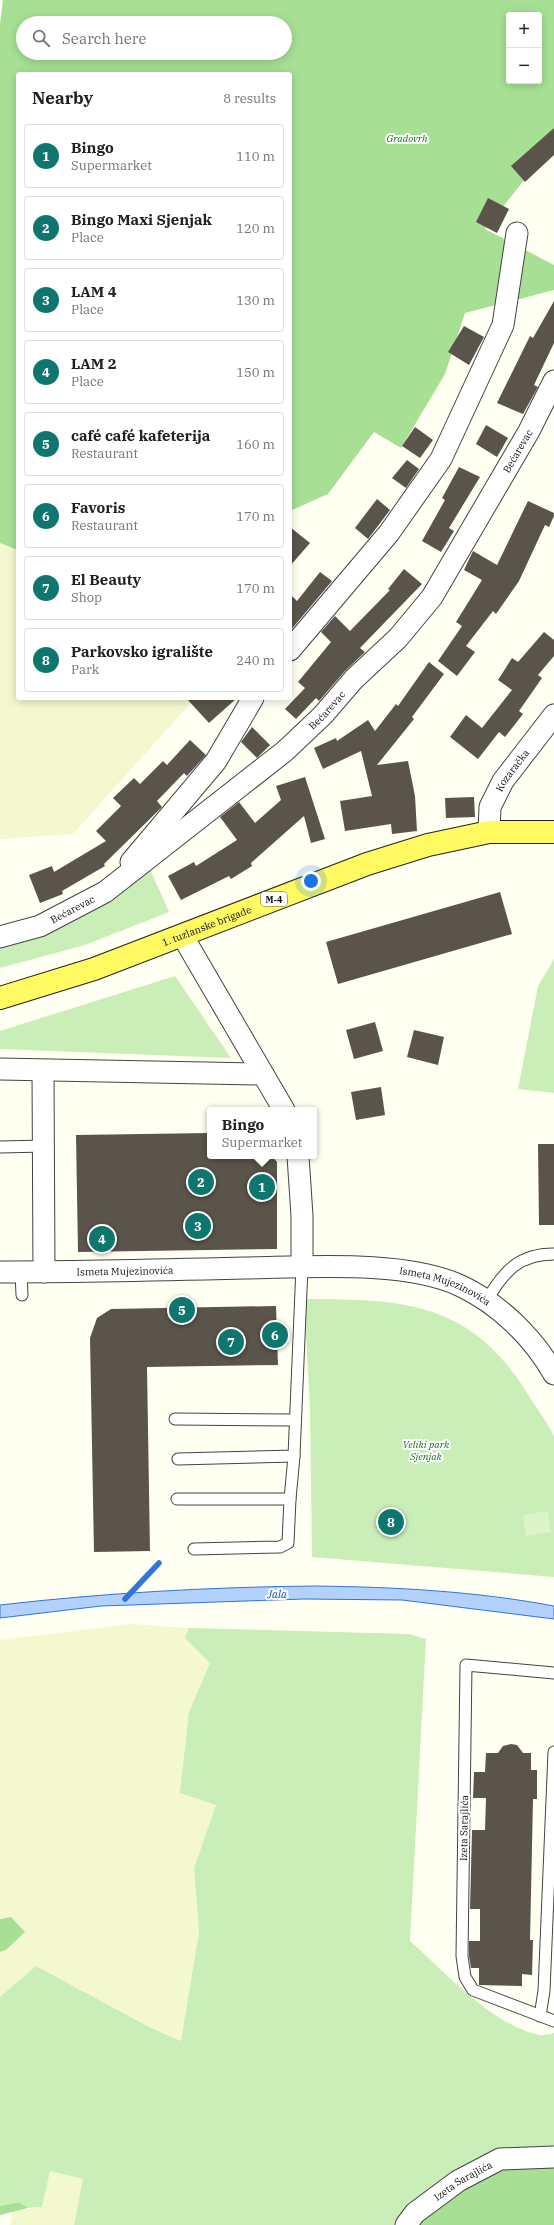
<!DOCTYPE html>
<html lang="en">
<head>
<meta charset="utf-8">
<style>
	:root { --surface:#fff; --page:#f2f2f2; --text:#202124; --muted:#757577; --line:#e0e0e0; --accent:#0f766e }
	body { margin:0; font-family:"IBM Plex Serif",serif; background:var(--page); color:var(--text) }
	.controls { position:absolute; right:12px; top:12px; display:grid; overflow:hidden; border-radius:4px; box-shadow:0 2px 10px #0003 }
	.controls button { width:36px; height:36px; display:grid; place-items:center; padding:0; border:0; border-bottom:1px solid var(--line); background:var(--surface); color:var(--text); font:20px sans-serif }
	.you { position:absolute; left:311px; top:881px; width:14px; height:14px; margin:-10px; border:3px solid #fff; border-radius:50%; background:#1a73e8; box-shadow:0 0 0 6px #1a73e833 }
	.badge { display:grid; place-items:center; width:26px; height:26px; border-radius:50%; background:var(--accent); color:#fff; font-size:13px; font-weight:700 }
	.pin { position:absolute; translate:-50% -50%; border:2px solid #fff; box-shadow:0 1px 4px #0006 }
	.popup { position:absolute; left:207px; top:1107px; width:110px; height:52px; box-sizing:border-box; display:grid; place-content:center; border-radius:4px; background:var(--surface); filter:drop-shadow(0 1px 3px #0005); font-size:13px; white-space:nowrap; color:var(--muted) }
	.popup b { font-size:15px; color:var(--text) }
	.popup::after { content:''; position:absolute; left:50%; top:100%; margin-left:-8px; border:8px solid transparent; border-top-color:var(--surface) }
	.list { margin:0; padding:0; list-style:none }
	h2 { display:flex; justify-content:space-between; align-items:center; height:52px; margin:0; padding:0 16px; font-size:17px }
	h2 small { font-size:13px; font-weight:400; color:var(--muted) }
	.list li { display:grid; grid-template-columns:26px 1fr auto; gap:12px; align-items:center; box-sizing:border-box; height:64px; margin:0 8px 8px; padding:0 8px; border:1px solid var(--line); border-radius:4px }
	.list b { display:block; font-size:15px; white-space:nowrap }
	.list p { margin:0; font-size:13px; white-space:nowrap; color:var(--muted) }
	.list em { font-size:13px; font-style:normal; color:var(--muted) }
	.icon { flex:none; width:22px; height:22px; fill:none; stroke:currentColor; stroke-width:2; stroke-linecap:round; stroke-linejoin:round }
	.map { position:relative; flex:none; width:554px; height:2225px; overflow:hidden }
	.search { position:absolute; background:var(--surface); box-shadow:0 2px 10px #0003; left:16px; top:16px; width:276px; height:44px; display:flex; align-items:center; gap:10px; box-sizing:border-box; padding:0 14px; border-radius:22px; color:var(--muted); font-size:15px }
	.panel { position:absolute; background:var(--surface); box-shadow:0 2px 10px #0003; left:16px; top:72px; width:276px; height:628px; border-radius:4px }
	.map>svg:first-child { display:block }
</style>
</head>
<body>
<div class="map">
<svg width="554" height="2225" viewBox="0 0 554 2225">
	<rect width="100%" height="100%" fill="#fffff2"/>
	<!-- farmland -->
	<g fill="#f3f8cf">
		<path d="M0 543 18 550V698H195L73 834 0 839Z"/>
		<path d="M130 1624 189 1628 185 1638 210 1663 189 1712 216 1805 194 1868 199 1932 181 2041 151 2028 36 1966 0 1997V1952L6 1950 11 1917 0 1919V1640Z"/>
		<path d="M50 2171 83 2179 74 2225H10L13 2211 42 2207Z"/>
	</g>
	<!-- green -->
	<g fill="#c9eeb7">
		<path d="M150 869 169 912 85 945 0 968V946Z"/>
		<path d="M554 959V1093L518 1089 538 986Z"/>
		<path d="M175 976 231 1058 0 1049V1031Z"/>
		<path d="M304 1299C405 1299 472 1302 529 1396 536 1408 550 1425 554 1437 554 1447 554 1463 554 1474 554 1508 554 1543 554 1577L312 1557 310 1409Z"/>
		<path d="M189 1628 409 1634 426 1639 410 1941C445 1972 492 2025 539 2035 543 2036 549 2034 554 2033V2157L406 2225H74L83 2179 50 2171 42 2207 28 2208 19 2202 0 2206V1997L36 1966 151 2028 181 2041 199 1932 194 1868 216 1805 180 1793 189 1712 210 1663 185 1638Z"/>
	</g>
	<!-- forest -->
	<g fill="#a7e095" fill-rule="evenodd">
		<path d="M3 0H554V143L485 229 554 265V290L465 313 445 374 401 448 374 432 328 494 290 511V74H18V550L0 543V24ZM509 15H539V81H509ZM23 23H285V53H23Z"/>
		<path d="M11 1917 25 1932 6 1950 0 1952V1919Z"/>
		<path d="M554 2157V2225H406L500 2159Z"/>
		<path d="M19 2202 28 2208 0 2215V2206Z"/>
	</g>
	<!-- pitch -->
	<path fill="#ddf4ca" d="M548 1511 551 1532 526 1536 523 1515Z"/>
	<!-- water -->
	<path fill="#b2d1fc" stroke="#3274da" d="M314 1586C395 1587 474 1591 554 1606V1619L402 1600 304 1599 101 1606 0 1618V1605C104 1593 210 1587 314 1586Z"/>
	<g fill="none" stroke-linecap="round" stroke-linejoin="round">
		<!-- stream -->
		<path stroke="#3274da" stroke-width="5.5" d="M125 1599 159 1563"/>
	</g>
	<!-- building -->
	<g fill="#5a544b">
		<path d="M554 128V155L525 182 511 166Z"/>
		<path d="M488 198 509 209 497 233 476 222Z"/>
		<path d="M554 301V343L534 385 538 387 523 414 497 403 530 336 533 338Z"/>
		<path d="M464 326 484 337 469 365 448 352Z"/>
		<path d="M486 425 508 438 497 457 476 444Z"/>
		<path d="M415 427 433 440 420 458 402 446Z"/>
		<path d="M407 460 419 469 406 488 392 478Z"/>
		<path d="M459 467 480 477 449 528 454 531 441 552 422 541 445 500 442 498Z"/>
		<path d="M377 499 390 510 368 539 355 528Z"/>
		<path d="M528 501 554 513V516L549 527 545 525 519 581 496 614 493 611 466 646 475 652 457 676 438 661 462 626 456 622 482 580 464 570 473 551 497 565Z"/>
		<path d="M290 527 310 543 290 566Z"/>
		<path d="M404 569 422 584 360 648 365 652 345 671 319 701 316 698 296 719 285 709 305 688 298 682 331 642 321 632 335 616 350 631 390 590 388 589Z"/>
		<path d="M320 572 332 581 290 631V594L297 601Z"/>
		<path d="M544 632 554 640V656L538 675 542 678 519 711 523 714 505 737 499 732 478 759 450 737 466 715 482 728 512 690 498 680 512 658 518 662Z"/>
		<path d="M429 662 444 674 412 717 414 719 377 765 408 761 415 796 417 831 392 834 391 824 345 831 340 801 372 796 361 751 323 769 314 748 336 738 337 741 368 720 375 731 396 704 398 706Z"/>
		<path d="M186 698H237L209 723Z"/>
		<path d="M252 727 270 745 257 758 241 742Z"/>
		<path d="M190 740 206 755 187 776 184 773 157 801 162 807 160 809 104 864 105 866 62 891 63 894 40 903 29 875 52 866 54 872 106 841 96 831 121 806 113 798 134 778 140 784 163 761 167 765Z"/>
		<path d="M305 777 325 839 311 843 304 816 251 863 252 866 231 879 229 876 181 900 168 876 194 862 196 866 237 840 220 817 239 802 255 823 281 800 276 786Z"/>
		<path d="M474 797 475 817 446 818 445 798Z"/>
		<path d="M500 892 512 934 338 984 326 942Z"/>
		<path d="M375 1022 383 1051 354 1059 346 1030Z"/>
		<path d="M414 1030 444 1037 438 1065 407 1057Z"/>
		<path d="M381 1087 385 1115 356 1120 351 1092Z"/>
		<path d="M210 1133V1156H272L277 1162V1249L78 1252 76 1135Z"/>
		<path d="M538 1144H554V1225H539Z"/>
		<path d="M276 1306 278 1365 147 1367 150 1551 94 1552 90 1338 97 1318 111 1309Z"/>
		<path d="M511 1744 517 1745 523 1753H531V1770H537V1799H533L530 1940H533L532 1975 522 1974V1986L479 1985V1968H471L469 1956V1941H480V1909H470L472 1830H485L486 1798H473L474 1772H485L486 1753H498L503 1746Z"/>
	</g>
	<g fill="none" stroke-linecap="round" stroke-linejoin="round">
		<!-- service casing -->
		<g stroke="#434343" stroke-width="13">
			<g id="service">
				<path d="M0 1147 44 1146"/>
				<path d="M21 1272 22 1295"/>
				<path d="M487 1300C504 1271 519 1254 554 1254"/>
				<path d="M175 1419 295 1420"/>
				<path d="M178 1459 294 1456 302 1267"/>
				<path d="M177 1499H290L294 1456"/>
				<path d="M194 1549 280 1547 288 1543 290 1499"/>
				<path d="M554 1673 466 1665 462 1956 465 1977 473 1990 554 2021"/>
				<path d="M540 2016 544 1991 554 1752"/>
			</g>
		</g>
		<!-- minor casing -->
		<g stroke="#434343" stroke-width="23">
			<g id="minor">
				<path d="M290 650 389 533 441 459 503 325 517 233"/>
				<path id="s1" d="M489 832 490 807 503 781 554 715"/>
				<path d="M131 862 216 761 253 698"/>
				<path d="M182 935 284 1110"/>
				<path id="s2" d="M0 937 40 926 105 892 285 751 323 715 354 679 398 638 432 597 529 431 554 381"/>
				<path d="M0 1069 261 1074"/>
				<path d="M43 1071 44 1272"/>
				<path d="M298 1156 302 1216V1267"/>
				<path id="s3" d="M0 1272C83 1272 165 1270 248 1268 309 1267 406 1260 461 1286 499 1304 533 1337 554 1374"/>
				<path id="s4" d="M406 2225 415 2213 458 2181 500 2159 554 2157"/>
			</g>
		</g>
		<!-- primary casing -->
		<g stroke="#212121" stroke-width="24">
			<g id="primary">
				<path id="s5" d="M0 998 94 969 367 864 428 845 489 832H554"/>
			</g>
		</g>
		<!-- service -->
		<use href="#service" stroke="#fff" stroke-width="11"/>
		<!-- minor -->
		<use href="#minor" stroke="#fff" stroke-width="21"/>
		<!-- primary -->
		<use href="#primary" stroke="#fff962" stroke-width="22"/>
	</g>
	<g text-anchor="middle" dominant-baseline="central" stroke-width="4" stroke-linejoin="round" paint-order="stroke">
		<!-- shield labels -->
		<rect fill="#fff" stroke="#585858" stroke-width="1" x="261" y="892" width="26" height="14" rx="3"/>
		<g font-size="9" font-weight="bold" fill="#101010">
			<text x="274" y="899">M-4</text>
		</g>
		<!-- park labels -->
		<g font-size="10" font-style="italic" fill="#196f19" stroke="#fff">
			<text x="407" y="138">Gradovrh</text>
			<text x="426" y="1444">Veliki park<tspan x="426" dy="12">Sjenjak</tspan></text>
		</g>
		<!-- street labels -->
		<g font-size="10" fill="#101010" stroke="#fff">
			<text stroke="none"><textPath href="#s2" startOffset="726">Bećarevac</textPath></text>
			<text stroke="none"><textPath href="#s2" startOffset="402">Bećarevac</textPath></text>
			<text stroke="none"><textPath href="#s1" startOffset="68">Kozaračka</textPath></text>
			<text stroke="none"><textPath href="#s2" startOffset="78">Bećarevac</textPath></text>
			<text stroke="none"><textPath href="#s5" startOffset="219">1. tuzlanske brigade</textPath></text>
			<text stroke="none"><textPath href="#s3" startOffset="125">Ismeta Mujezinovića</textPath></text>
			<text stroke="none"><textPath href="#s3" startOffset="448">Ismeta Mujezinovića</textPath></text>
			<text transform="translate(464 1828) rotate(-89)">Izeta Sarajlića</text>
			<text stroke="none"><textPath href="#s4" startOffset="73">Izeta Sarajlića</textPath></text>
		</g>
		<!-- water labels -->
		<g font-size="11" font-style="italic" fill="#0c46af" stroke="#fff">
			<text transform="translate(277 1594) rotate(-1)">Jala</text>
		</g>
	</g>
</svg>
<div class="controls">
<button>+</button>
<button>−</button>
</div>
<div class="you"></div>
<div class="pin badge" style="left:262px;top:1187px">1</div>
<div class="popup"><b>Bingo</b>Supermarket</div>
<div class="pin badge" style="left:201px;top:1182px">2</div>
<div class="pin badge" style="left:198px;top:1226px">3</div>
<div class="pin badge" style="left:102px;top:1239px">4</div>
<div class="pin badge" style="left:182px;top:1310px">5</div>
<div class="pin badge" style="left:275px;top:1335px">6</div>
<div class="pin badge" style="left:231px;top:1342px">7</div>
<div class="pin badge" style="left:391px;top:1522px">8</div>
<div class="search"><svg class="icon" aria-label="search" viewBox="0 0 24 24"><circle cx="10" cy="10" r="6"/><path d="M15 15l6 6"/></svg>Search here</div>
<section class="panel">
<h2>Nearby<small>8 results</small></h2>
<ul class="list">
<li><span class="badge">1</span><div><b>Bingo</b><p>Supermarket</p></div><em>110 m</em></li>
<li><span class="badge">2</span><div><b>Bingo Maxi Sjenjak</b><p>Place</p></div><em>120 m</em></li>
<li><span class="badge">3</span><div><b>LAM 4</b><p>Place</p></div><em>130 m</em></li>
<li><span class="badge">4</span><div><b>LAM 2</b><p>Place</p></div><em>150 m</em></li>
<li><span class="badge">5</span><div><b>café café kafeterija</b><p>Restaurant</p></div><em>160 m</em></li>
<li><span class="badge">6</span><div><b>Favoris</b><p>Restaurant</p></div><em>170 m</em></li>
<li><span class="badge">7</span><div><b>El Beauty</b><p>Shop</p></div><em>170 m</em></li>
<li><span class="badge">8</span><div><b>Parkovsko igralište</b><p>Park</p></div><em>240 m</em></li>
</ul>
</section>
</div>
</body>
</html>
